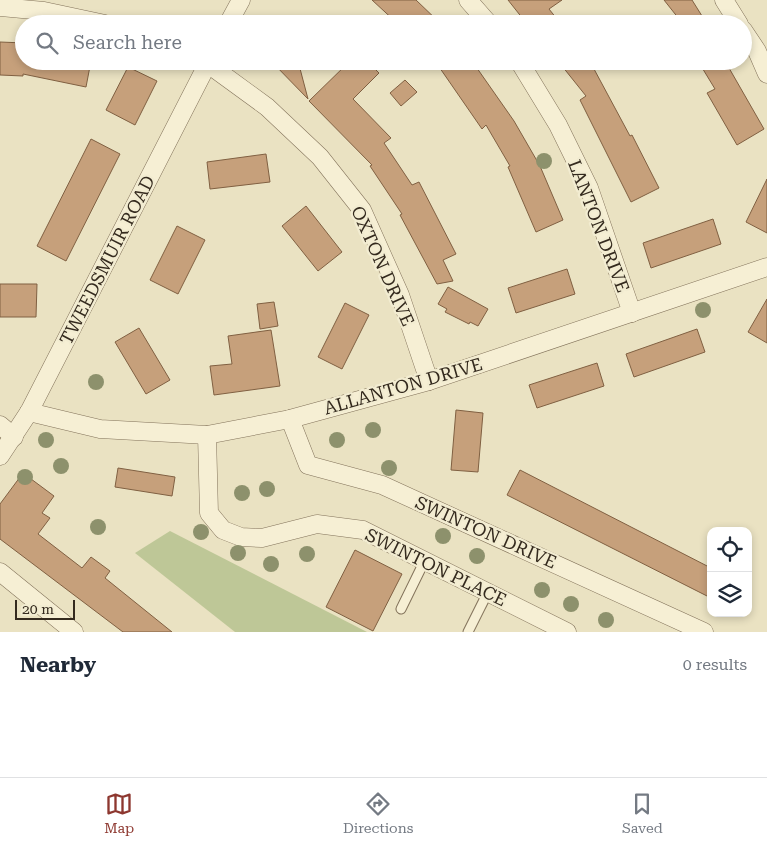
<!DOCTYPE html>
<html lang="en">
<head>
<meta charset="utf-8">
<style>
	:root { --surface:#fff; --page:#f6f6f7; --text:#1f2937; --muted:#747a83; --line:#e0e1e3; --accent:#8d372f }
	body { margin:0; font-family:"Roboto Serif",serif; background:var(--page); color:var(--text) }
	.controls { position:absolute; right:15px; bottom:15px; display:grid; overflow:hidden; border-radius:10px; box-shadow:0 2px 8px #0003 }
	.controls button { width:45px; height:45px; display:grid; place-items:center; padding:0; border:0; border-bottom:1px solid var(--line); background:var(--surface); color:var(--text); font:25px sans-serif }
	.scale { position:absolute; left:15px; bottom:12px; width:60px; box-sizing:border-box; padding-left:5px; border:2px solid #342a1e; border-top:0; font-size:14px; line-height:18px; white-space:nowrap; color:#342a1e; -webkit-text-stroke:4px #f2ecd1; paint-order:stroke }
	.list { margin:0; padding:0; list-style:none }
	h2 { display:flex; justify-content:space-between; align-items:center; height:65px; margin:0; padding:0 20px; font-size:21px }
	h2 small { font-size:16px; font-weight:400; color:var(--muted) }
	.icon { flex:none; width:28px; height:28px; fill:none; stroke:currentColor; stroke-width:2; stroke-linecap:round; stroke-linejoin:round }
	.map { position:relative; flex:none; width:767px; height:632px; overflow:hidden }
	.search { position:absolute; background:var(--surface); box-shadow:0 2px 8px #0003; left:15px; right:15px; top:15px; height:55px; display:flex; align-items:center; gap:12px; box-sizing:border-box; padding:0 18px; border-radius:28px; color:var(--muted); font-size:19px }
	.sheet { height:145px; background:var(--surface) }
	nav { display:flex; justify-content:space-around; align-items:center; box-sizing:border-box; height:70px; border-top:1px solid var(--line); background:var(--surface); font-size:14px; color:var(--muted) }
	nav a { display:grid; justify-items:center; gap:2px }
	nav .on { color:var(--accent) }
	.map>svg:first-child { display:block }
</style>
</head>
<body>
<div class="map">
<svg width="767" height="632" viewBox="0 0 767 632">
	<rect width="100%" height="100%" fill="#eae2c2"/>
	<!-- green -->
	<path fill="#bec797" d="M170 531 367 632H235L135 553Z"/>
	<!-- building -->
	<g fill="#c6a07b" stroke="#806042">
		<path d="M372 0H416L441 24H398Z"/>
		<path d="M508 0H562L549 9 561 24H527Z"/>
		<path d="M664 0H692L707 24H683Z"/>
		<path d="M0 42 24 43V61H91L86 87 23 74V76L0 75Z"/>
		<path d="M271 61H298L308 99Z"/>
		<path d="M350 61H367L379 73 353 99 391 138 384 143 412 185 419 182 456 254 443 260 453 281 437 284 400 215 402 214 370 166 372 165 309 101Z"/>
		<path d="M435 61H472L514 121 540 166 563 220 536 232 508 167 510 166 486 125 482 129Z"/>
		<path d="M558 61H588L594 69 630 136 632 135 659 188 631 202 580 100 586 96Z"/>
		<path d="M698 61H725L764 129 737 145 707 93 715 89Z"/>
		<path d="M128 67 157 81 135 125 106 110Z"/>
		<path d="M405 80 417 92 401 106 390 93Z"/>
		<path d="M91 139 120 154 66 261 37 246Z"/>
		<path d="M266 154 270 182 210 189 207 162Z"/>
		<path d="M767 179V233L746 222Z"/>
		<path d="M306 206 342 252 318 271 282 226Z"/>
		<path d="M713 219 721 244 651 268 643 243Z"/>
		<path d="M177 226 205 240 178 294 150 280Z"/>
		<path d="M567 269 575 294 516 313 508 288Z"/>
		<path d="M0 284H37L36 317H0Z"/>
		<path d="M448 287 488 309 478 326 470 322 469 324 445 312 447 309 438 304Z"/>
		<path d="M767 299V343L748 332Z"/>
		<path d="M274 302 278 326 260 329 257 304Z"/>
		<path d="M345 303 369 315 342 369 318 357Z"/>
		<path d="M139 328 170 380 146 394 115 342Z"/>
		<path d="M697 329 705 352 634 377 626 354Z"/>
		<path d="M271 330 280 386 214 395 210 366 232 364 228 336Z"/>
		<path d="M597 363 604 386 537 408 529 385Z"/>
		<path d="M456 410 483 413 478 472 451 470Z"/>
		<path d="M118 468 175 477 172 496 115 487Z"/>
		<path d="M520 470 711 568V598L507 495Z"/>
		<path d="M23 473 54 496 42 513 50 518 38 534 82 568 91 557 110 571 105 578 172 632H123L0 539V504Z"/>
		<path d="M355 550 402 574 373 631 326 607Z"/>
	</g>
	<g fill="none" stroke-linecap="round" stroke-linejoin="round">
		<!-- service casing -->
		<g stroke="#83735b" stroke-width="11">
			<g id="service">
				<path d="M401 609 425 560"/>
				<path d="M468 632 488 592"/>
			</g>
		</g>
		<!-- minor casing -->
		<g stroke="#83735b" stroke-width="19">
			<g id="minor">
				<path d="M468 0 489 24"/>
				<path d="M724 0 739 24"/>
				<path d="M0 7 44 11 105 24"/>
				<path d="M228 24 241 0"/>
				<path d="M743 30 757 51 767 74"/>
				<path d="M204 61 267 107 320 157 362 210 400 295 429 381"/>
				<path d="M519 61 558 125 589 188 632 313"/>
				<path d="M29 412 100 429 207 435 290 419 429 381 767 267"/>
				<path d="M290 419 308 465 382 485 704 632"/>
				<path d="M0 425 14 437"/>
				<path d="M207 435 209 513 223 530 241 537 262 538 317 524 363 530 567 632"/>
				<path d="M0 456 29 412 209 61"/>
				<path d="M0 572 74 632"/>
			</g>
		</g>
		<!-- service -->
		<use href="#service" stroke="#f6efd4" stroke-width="9"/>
		<!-- minor -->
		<use href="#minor" stroke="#f6efd4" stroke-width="18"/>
	</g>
	<!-- trees -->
	<g fill="#8d916c">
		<circle cx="544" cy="161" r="8"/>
		<circle cx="703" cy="310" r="8"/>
		<circle cx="96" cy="382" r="8"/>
		<circle cx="373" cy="430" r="8"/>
		<circle cx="46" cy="440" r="8"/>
		<circle cx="337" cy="440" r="8"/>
		<circle cx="61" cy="466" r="8"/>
		<circle cx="389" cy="468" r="8"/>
		<circle cx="25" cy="477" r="8"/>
		<circle cx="267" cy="489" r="8"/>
		<circle cx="242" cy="493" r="8"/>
		<circle cx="98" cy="527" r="8"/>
		<circle cx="201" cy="532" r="8"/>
		<circle cx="443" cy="536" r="8"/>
		<circle cx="238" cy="553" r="8"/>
		<circle cx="307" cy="554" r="8"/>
		<circle cx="477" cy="556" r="8"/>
		<circle cx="271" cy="564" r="8"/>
		<circle cx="542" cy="590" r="8"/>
		<circle cx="571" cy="604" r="8"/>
		<circle cx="606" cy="620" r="8"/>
	</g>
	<g text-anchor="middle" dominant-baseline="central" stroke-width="4.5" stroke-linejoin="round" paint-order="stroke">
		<!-- street labels -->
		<g font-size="18" fill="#342a1e" stroke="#f2ecd1">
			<text transform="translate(599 226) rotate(69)">LANTON DRIVE</text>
			<text transform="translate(107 260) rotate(-63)">TWEEDSMUIR ROAD</text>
			<text transform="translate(383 266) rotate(66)">OXTON DRIVE</text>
			<text transform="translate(403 386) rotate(-16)">ALLANTON DRIVE</text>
			<text transform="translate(486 532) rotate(24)">SWINTON DRIVE</text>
			<text transform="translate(436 567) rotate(26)">SWINTON PLACE</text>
		</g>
	</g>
</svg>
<div class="controls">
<button><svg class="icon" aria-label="locate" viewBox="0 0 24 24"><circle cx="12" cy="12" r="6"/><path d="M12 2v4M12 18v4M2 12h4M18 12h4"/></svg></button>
<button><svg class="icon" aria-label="layers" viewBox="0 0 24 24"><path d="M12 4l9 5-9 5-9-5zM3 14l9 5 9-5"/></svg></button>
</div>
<div class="scale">20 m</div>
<div class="search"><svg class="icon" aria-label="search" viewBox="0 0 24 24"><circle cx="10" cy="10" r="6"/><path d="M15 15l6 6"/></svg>Search here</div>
</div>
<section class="sheet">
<h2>Nearby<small>0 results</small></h2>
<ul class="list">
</ul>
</section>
<nav>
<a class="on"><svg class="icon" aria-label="map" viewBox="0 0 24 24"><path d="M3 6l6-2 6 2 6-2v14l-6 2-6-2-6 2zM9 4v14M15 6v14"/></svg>Map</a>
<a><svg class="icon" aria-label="directions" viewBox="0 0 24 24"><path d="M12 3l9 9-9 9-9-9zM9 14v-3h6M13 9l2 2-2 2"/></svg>Directions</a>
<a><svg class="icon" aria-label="saved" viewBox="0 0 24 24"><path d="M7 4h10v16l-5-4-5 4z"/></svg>Saved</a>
</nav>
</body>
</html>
